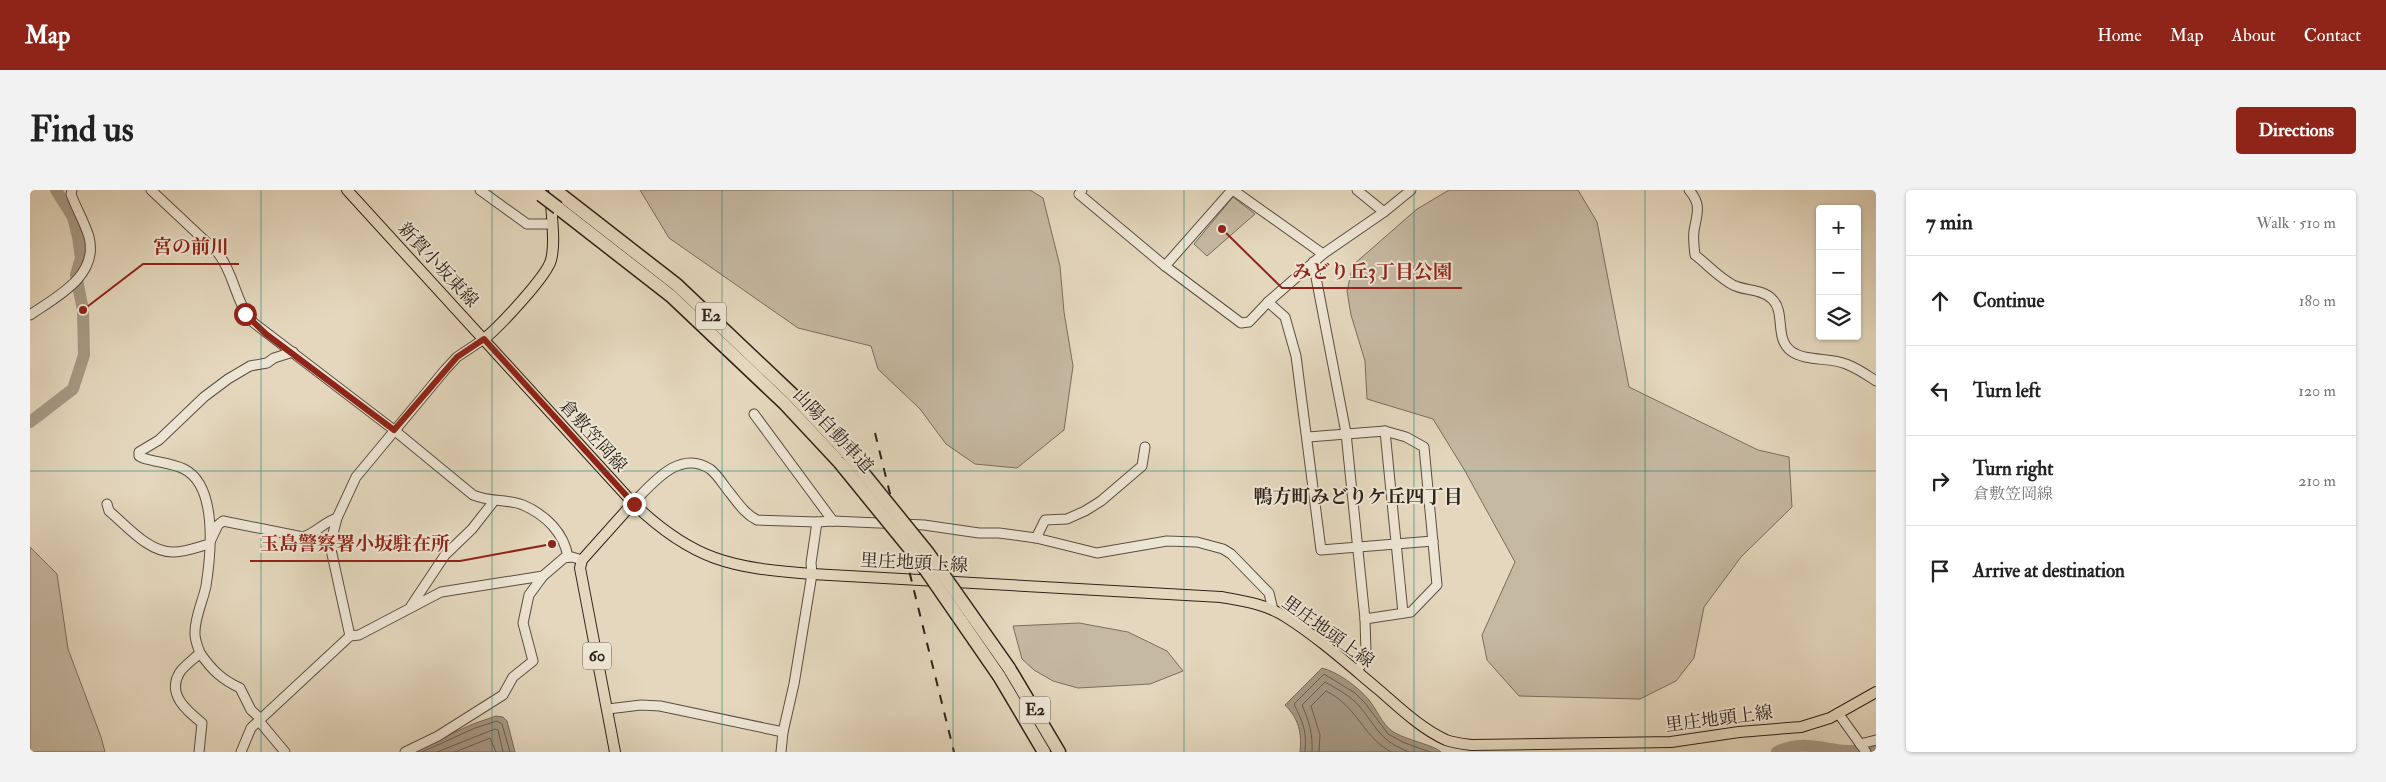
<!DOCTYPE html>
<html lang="en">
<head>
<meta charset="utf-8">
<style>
	:root { --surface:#fff; --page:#f2f2f2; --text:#222; --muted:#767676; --line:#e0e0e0; --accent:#8f2418 }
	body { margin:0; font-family:"IM FELL Double Pica","Noto Serif JP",serif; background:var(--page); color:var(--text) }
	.controls { position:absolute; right:15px; top:15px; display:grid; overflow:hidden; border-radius:5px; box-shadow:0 1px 4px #0004 }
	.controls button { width:45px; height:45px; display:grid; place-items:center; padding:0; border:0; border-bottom:1px solid var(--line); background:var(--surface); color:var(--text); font:25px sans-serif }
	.stop { position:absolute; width:15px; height:15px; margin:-11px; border:4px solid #8f2418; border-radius:50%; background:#fff }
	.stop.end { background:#8f2418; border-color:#fff; box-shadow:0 1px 5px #0008 }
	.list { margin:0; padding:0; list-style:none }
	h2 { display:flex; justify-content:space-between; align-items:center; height:65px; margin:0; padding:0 20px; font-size:21px }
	h2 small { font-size:16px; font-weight:400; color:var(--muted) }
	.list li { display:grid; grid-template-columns:32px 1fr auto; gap:15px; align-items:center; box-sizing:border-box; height:90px; padding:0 20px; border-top:1px solid var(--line) }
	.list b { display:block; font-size:19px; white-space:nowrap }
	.list p { margin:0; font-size:16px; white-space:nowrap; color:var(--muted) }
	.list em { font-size:16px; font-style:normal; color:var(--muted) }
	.icon { flex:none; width:28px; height:28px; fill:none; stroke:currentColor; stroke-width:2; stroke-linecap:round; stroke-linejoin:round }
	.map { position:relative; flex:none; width:1846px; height:562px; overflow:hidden; border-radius:5px }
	header { display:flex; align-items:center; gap:30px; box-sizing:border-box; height:70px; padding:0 25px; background:var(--accent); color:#fff }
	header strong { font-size:24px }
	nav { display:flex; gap:28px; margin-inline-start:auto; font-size:18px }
	.intro { display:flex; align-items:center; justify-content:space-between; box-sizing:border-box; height:120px; padding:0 30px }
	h1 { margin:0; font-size:35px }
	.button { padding:12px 22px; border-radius:5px; background:var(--accent); color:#fff; font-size:18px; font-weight:700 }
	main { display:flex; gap:30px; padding:0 30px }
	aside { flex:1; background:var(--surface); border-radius:5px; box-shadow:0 1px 4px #0004 }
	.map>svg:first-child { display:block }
</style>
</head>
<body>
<header>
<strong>Map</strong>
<nav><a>Home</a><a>Map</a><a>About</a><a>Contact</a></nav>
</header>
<div class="intro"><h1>Find us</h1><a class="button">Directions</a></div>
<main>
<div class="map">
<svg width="1846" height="562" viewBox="0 0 1846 562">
	<rect width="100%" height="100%" fill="#e4d7bd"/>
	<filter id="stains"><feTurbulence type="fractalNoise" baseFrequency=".004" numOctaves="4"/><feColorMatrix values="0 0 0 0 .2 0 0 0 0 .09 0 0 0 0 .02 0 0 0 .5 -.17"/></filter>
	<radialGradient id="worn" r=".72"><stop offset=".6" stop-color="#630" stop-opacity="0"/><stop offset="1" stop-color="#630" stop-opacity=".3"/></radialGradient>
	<!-- green -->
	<g fill="#c5b8a1" stroke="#796d5d">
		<path d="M610 0H1000L1013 8 1030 76 1034 122 1043 176 1034 240 987 278 945 274 916 254 890 219 848 179 841 156 768 138 639 48Z"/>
		<path d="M1419 0H1548L1567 32 1599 197 1728 260 1759 267 1762 317 1711 367 1674 417 1664 468 1646 491 1610 509 1489 506 1457 470 1452 445 1485 372 1435 281 1403 229 1337 209 1335 171 1321 125 1317 101 1323 75 1387 19Z"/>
		<path d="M1203 7 1225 24 1177 66 1164 54Z"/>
		<path d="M0 357 27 384 38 459 71 547 75 562H0Z"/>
		<path d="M1049 433 1098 442 1137 461 1153 481 1120 494 1048 498 1023 491 1004 480 992 469 983 436Z"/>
	</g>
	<!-- water -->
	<g fill="#a69985" stroke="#76695a">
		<path d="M1292 478C1308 482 1328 497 1339 510 1347 520 1352 534 1362 541 1375 550 1404 555 1411 562H1270C1272 543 1269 529 1255 515Z"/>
		<path d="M466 526 473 527 477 531 485 562H381L443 534Z"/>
	</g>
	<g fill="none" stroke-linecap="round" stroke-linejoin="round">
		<!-- shore -->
		<g stroke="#6a5e4f" stroke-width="1">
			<path d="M392 562 445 538 467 531 472 534 480 562"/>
			<path d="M407 562 465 539 468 540 473 562"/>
			<path d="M425 562 460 548 466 562"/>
			<path d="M1275 562C1277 540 1273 533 1264 514L1294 484 1325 503 1335 513 1358 544 1375 553 1400 562"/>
			<path d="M1282 562C1283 544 1279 531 1272 515L1295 492C1307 499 1321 506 1330 517 1349 540 1349 550 1379 562"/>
			<path d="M1289 562 1290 545 1281 516 1296 501C1328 517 1332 546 1361 562"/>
		</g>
		<!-- river -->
		<g stroke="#a69985" stroke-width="12">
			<path d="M0 232 43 199 54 165 53 120 46 85 51 68 48 47 43 27 26 0"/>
			<path d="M1747 562C1775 548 1797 562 1822 561 1830 560 1838 557 1846 555"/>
		</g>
		<!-- minor casing -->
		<g stroke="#5b4f42" stroke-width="11">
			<g id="minor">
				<path d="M121 0 188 63C205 85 205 113 224 133L364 240 443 305C459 312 478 309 493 315 516 325 534 343 538 367"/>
				<path d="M450 0 497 34H521"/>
				<path d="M1052 0 1049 4 1135 76 1211 133 1219 132 1238 112 1293 64 1354 22 1381 0"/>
				<path d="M1203 0 1293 64"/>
				<path d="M1327 0 1354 22"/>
				<path d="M1659 0C1672 15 1667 23 1664 41 1663 48 1664 57 1665 65 1678 75 1688 87 1703 95 1715 101 1733 99 1742 109 1756 122 1744 148 1761 161 1776 172 1800 167 1816 174 1827 178 1837 185 1846 191"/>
				<path d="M1283 72 1316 243 1335 429 1336 463 1333 472 1327 481"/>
				<path d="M1135 76 1202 0"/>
				<path d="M1238 112 1255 127 1266 166 1291 360 1403 351"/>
				<path d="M0 125C26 107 69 86 59 47 55 33 46 18 41 4L42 0"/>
				<path d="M724 224 803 331"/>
				<path d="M1355 241 1373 423"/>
				<path d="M1278 247 1355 241 1376 247 1394 257 1407 395 1381 422 1335 429"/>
				<path d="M603 313C623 293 649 259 680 279 688 285 694 296 700 303 708 313 715 324 727 330L787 332 803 331 894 335 949 343H969L1006 348 1067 363 1137 351 1167 352 1193 359 1201 364 1239 403 1243 420"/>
				<path d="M77 314 79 321C97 336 119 363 144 362 156 362 168 357 179 354L188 335 193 331 273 347C286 343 294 332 307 328"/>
				<path d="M1006 348 1015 330 1037 329 1055 321 1071 311 1112 276 1115 257"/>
				<path d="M381 416 415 365 442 339 464 311"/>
				<path d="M320 446 300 355 307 328 326 287 415 180 427 167 454 149"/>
				<path d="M170 463C168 457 165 451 165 444 164 429 173 411 176 396 181 364 188 296 154 279 142 273 125 272 113 268L109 266V262L129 250 174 207 198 189 220 176 237 173 244 168 263 162"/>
				<path d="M578 519 611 515 630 516 753 542"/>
				<path d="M1808 523 1836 562"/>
				<path d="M229 531 255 562"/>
				<path d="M1830 554 1846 550"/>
				<path d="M169 562 172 533C157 521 136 504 150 482 155 475 164 469 170 463 182 480 191 489 210 498L221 520 231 529"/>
				<path d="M211 562 221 538 320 446 329 445 411 402 513 386 534 368 542 367 552 370"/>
				<path d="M375 562 408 546 473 505 483 487 503 471 493 433 499 405 513 386"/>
				<path d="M751 562 753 542 764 494 782 384 781 373 787 332"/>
			</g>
		</g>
		<!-- major casing -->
		<g stroke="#2d2219" stroke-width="12">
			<g id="major">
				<path d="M317 0 603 313C663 371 702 378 782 384L1191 407C1213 411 1236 414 1256 427 1289 448 1319 475 1349 500 1370 518 1390 538 1416 550 1424 553 1434 554 1442 555L1641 552 1709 542 1771 537 1800 528 1846 502"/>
				<path d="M454 149C469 137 517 86 521 70 526 51 521 27 521 8"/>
				<path d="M585 562 550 378 552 370 603 313"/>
			</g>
		</g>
		<!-- highway casing -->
		<g stroke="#2d2219" stroke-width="15">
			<g id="highway">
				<path d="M525 0 647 95 762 204 817 263"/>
				<path d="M528 18 641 106 754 213 810 273"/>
				<path d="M979 478 1029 562"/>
				<path d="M969 486 1014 562"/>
			</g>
		</g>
		<!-- minor -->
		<use href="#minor" stroke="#ede5d4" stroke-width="9"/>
		<!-- major -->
		<use href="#major" stroke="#e4d7bd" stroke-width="10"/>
		<!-- highway -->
		<use href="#highway" stroke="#e4d7bd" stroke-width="12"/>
		<!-- rail -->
		<path stroke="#2d2219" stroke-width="2" stroke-dasharray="9 9" stroke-linecap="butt" d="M845 243 924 562"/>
		<!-- highway-bridge casing -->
		<g stroke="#2d2219" stroke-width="15" stroke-linecap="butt">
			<g id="highway-bridge">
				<path d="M511 5 528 18"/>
				<path d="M817 263 898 363 979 478"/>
				<path d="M810 273 889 370 969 486"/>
			</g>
		</g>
		<!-- highway-bridge -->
		<use href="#highway-bridge" stroke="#e4d7bd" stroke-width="12"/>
	</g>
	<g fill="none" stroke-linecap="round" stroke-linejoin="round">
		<!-- route -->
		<path stroke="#8f2418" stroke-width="6" d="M215 124 236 144 364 240 427 167 454 149 604 314"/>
	</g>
	<!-- grid -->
	<path fill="none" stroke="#0f766e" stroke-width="1" stroke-opacity="0.55" d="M231 0V562M462 0V562M692 0V562M923 0V562M1154 0V562M1384 0V562M1615 0V562M0 281H1846"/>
	<g text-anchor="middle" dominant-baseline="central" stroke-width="4" stroke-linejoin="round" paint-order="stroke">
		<!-- shield labels -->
		<g fill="#ede5d4" stroke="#675c51" stroke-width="1">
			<rect x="666" y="112.5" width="30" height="27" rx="4"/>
			<rect x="553" y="452.5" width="28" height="27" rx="4"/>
			<rect x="990" y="506.5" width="30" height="27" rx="4"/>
		</g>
		<g font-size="16" font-weight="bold" fill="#2d2219">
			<text x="681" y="126">E2</text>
			<text x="567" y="466">60</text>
			<text x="1005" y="520">E2</text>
		</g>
		<!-- street labels -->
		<g font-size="18" fill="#2d2219" stroke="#ede5d4">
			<text transform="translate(408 75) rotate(47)">新賀小坂東線</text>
			<text transform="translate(803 241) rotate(47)">山陽自動車道</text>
			<text transform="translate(563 246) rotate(48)">倉敷笠岡線</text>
			<text transform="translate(884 373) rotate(3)">里庄地頭上線</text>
			<text transform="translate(1298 442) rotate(36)">里庄地頭上線</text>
			<text transform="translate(1689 529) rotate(-7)">里庄地頭上線</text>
		</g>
		<!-- neighbourhood labels -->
		<g font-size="19" font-weight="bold" fill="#2d2219" stroke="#ede5d4">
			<text x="1328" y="307">鴨方町みどりケ丘四丁目</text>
		</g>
	</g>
	<!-- callouts -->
	<path fill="none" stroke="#8f2418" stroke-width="2" d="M53 120L113 74H209M1192 39L1252 98H1432M522 354L430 371H220"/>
	<g fill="#8f2418" stroke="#ede5d4" stroke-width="2">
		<circle cx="53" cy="120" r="5"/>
		<circle cx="1192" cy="39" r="5"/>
		<circle cx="522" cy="354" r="5"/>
	</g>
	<g font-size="19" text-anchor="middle" font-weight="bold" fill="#8f2418" stroke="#ede5d4" stroke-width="4" stroke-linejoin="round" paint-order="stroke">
		<text x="161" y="63">宮の前川</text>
		<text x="1342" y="88">みどり丘3丁目公園</text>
		<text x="325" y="360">玉島警察署小坂駐在所</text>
	</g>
	<rect width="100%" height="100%" filter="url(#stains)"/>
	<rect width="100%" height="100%" fill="url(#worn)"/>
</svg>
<div class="controls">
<button>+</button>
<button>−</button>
<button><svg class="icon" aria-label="layers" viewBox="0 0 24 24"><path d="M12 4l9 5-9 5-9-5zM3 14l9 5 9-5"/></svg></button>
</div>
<div class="stop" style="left:215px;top:124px"></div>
<div class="stop end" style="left:604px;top:314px"></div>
</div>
<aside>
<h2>7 min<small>Walk · 510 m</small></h2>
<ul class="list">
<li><svg class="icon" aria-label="ahead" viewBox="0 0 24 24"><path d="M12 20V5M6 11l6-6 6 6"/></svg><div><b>Continue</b></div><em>180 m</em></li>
<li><svg class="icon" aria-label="left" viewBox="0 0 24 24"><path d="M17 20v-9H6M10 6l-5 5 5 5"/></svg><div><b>Turn left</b></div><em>120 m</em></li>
<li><svg class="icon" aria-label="right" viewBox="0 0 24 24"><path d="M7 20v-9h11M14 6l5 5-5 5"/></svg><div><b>Turn right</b><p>倉敷笠岡線</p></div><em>210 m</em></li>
<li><svg class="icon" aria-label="arrive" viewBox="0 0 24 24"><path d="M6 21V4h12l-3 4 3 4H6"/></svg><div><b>Arrive at destination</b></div></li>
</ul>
</aside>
</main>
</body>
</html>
